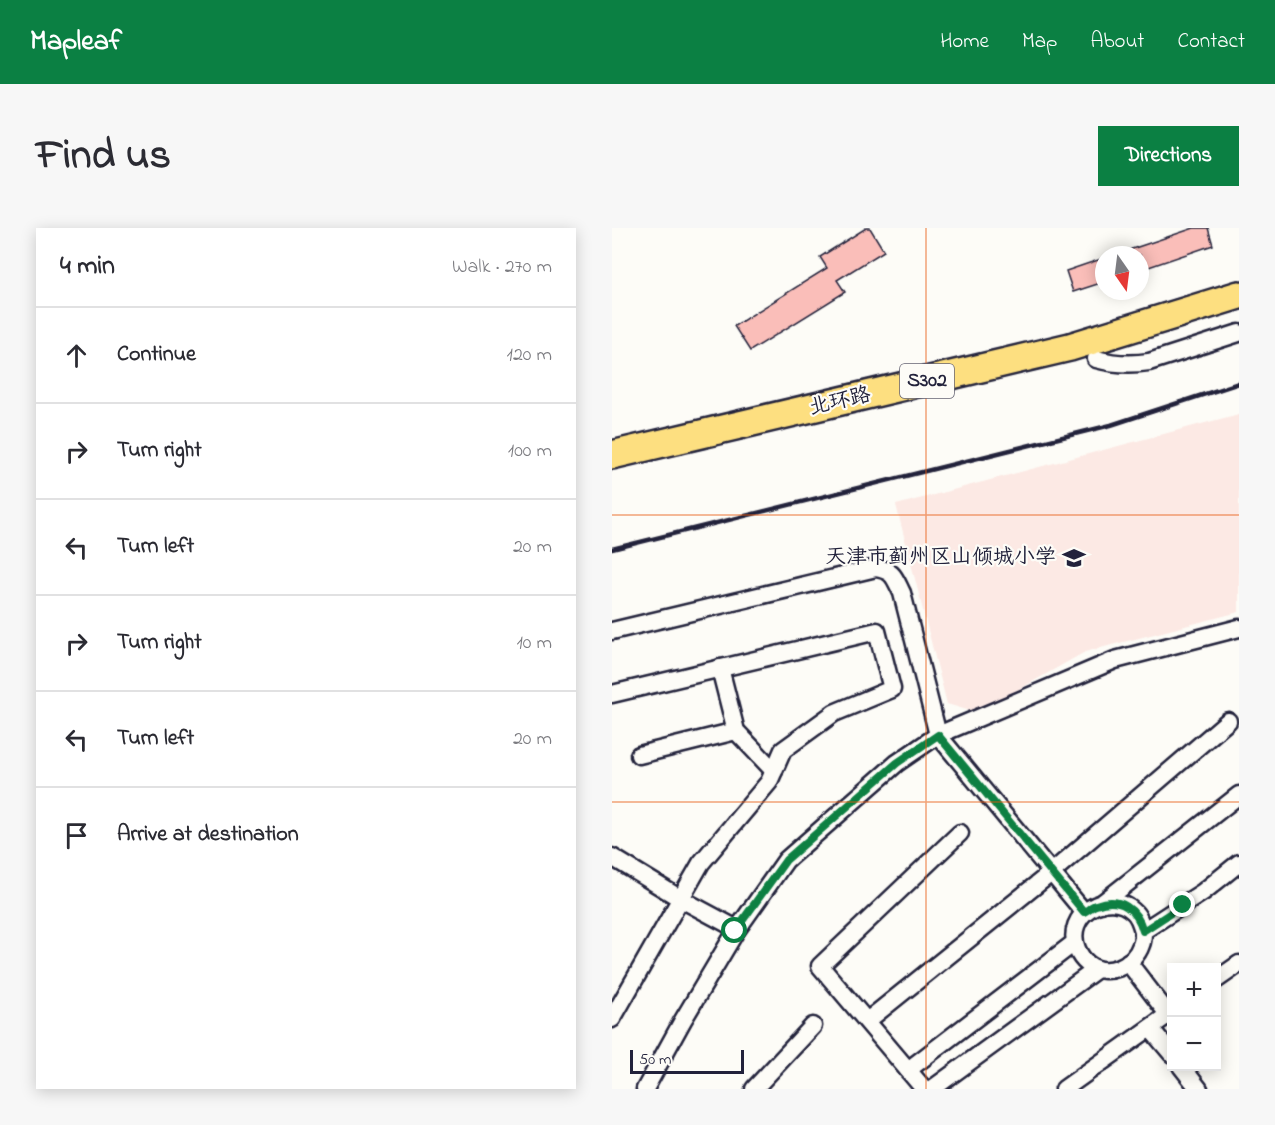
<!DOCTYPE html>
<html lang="en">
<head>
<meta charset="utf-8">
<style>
	:root { --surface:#fff; --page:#f7f7f7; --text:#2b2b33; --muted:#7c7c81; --line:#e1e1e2; --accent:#0b8043 }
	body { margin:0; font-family:"Indie Flower","LXGW WenKai TC",sans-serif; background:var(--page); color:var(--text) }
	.controls { position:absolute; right:18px; bottom:18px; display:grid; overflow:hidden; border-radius:0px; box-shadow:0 3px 15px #0003 }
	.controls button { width:54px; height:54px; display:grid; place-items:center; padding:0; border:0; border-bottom:2px solid var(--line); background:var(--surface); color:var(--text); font:30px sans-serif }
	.compass { position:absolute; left:483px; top:18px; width:54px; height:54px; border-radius:50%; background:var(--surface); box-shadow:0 3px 15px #0003; rotate:166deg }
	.scale { position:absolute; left:18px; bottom:15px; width:114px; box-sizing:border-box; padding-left:6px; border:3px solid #22223b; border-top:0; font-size:16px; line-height:21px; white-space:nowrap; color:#22223b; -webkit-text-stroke:4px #fdfcf7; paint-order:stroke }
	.stop { position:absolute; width:18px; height:18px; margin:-14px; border:4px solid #0b8043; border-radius:50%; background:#fff }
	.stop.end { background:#0b8043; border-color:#fff; box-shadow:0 2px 6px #0008 }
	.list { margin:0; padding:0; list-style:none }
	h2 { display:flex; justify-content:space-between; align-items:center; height:78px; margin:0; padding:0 24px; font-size:26px }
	h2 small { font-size:20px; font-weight:400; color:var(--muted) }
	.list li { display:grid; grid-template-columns:39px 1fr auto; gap:18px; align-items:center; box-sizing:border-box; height:96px; padding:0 24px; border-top:2px solid var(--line) }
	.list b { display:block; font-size:22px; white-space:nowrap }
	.list em { font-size:20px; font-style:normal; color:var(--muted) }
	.icon { flex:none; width:33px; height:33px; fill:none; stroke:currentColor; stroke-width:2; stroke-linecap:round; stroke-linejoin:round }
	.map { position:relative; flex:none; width:627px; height:861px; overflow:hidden; border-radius:0px }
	header { display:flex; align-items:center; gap:36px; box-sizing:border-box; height:84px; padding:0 30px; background:var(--accent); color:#fff }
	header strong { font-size:28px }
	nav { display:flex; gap:33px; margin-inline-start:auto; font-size:21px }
	.intro { display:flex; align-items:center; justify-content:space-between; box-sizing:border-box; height:144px; padding:0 36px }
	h1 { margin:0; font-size:42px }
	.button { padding:15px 27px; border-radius:0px; background:var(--accent); color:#fff; font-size:21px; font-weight:700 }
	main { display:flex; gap:36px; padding:0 36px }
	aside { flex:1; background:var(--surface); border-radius:0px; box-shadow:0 3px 15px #0003 }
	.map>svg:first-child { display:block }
</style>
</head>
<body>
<header>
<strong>Mapleaf</strong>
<nav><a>Home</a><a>Map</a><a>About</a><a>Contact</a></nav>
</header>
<div class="intro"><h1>Find us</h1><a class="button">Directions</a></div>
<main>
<aside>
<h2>4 min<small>Walk · 270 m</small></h2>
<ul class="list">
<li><svg class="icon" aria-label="ahead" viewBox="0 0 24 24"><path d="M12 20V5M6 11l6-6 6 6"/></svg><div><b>Continue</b></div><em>120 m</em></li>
<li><svg class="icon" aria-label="right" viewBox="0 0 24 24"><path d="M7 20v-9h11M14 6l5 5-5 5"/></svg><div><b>Turn right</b></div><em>100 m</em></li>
<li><svg class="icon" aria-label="left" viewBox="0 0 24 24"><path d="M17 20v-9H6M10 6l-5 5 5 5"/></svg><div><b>Turn left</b></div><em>20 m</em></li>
<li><svg class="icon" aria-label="right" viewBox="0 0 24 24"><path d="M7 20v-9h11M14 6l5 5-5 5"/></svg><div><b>Turn right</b></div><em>10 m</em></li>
<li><svg class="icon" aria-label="left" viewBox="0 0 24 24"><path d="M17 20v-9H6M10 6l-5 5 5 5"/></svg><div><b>Turn left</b></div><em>20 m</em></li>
<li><svg class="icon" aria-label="arrive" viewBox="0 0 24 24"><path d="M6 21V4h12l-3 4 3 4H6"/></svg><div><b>Arrive at destination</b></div></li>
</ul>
</aside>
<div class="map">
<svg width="627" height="861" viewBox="0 0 627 861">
	<rect width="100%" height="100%" fill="#fdfcf7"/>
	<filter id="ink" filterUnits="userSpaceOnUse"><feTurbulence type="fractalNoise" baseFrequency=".0167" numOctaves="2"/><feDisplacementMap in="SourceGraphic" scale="12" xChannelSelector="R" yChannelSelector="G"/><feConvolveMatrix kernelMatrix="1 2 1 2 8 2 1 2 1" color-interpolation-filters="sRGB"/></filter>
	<g filter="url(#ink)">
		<!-- built -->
		<path fill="#fce9e4" d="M627 186V384L473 424 365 485 335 476 284 277Z"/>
		<!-- building -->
		<g fill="#fabeb9" stroke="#22223b" stroke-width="1.5">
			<path d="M254 0H258L272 23 225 52 233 64 138 123 122 98 215 40 208 29Z"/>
			<path d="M582 0H596L601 17 528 42V27H502Z"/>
			<path d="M492 30V54L461 64 454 43Z"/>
		</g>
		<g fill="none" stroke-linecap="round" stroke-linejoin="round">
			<!-- minor casing -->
			<g stroke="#22223b" stroke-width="21">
				<g id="minor">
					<path d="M484 131C502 136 518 137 537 134L627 105"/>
					<path d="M0 403 264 340C282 343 282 349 290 365L326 507 472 684"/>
					<path d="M108 440 124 503 162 543"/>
					<path d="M0 466 265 403 280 461 222 485 171 522 157 554 89 635 0 791"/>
					<path d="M27 527 124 503"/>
					<path d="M0 629 69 671 125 701"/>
					<path d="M489 676 627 567"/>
					<path d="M531 703C529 696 527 688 521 683 496 660 451 686 465 721 467 726 471 732 476 736 494 750 522 738 529 717 531 713 531 708 531 703L591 664 627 635"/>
					<path d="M516 734 556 786"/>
					<path d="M604 752 627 736"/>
					<path d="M255 793 439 645 616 493"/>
					<path d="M538 800 560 826"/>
					<path d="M569 838 587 861"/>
					<path d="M296 842 462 715"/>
					<path d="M33 861 71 792 124 703 174 632 285 535 326 507 503 432 627 400"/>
					<path d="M142 861 201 798"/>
					<path d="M312 861 208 738 348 605"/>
					<path d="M320 861 485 741"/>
					<path d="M452 861 560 784"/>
				</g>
			</g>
			<!-- trunk casing -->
			<g stroke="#22223b" stroke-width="32">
				<path id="trunk" d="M0 227 458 119 627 67"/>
			</g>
			<!-- minor -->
			<use href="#minor" stroke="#fdfcf7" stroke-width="16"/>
			<!-- trunk -->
			<use href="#trunk" stroke="#fddf80" stroke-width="27"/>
			<!-- rail -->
			<path stroke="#22223b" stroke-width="4.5" d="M0 321 499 197 627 155"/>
		</g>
	</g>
	<g fill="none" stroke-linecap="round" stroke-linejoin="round" filter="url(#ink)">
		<!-- route -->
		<path stroke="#0b8043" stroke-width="8" d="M123 703 174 632 285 535 326 507 472 684C476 682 480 678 484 677 508 668 525 681 531 703L571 677"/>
	</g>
	<!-- grid -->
	<path fill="none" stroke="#e8590c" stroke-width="1.5" stroke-opacity="0.55" d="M314 0V861M0 287H627M0 574H627"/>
	<!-- icons -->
	<defs>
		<g id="school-bare" transform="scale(1.8)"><path d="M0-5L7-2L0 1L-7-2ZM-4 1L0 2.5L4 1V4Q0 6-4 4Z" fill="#22223b" stroke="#fdfcf7" stroke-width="2.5" paint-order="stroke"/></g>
	</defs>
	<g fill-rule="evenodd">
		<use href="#school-bare" x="462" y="330"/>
	</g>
	<g text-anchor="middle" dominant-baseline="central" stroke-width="4.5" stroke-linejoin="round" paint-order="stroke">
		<!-- shield labels -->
		<rect fill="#fdfcf7" stroke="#646373" stroke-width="1.5" x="288" y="136" width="54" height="34" rx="4.5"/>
		<g font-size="20" font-weight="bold" fill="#22223b">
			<text x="315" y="153">S302</text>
		</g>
		<!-- street labels -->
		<g font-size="21" fill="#22223b" stroke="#fdfcf7">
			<text transform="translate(228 174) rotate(-13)">北环路</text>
		</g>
		<!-- poi labels -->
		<g font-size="21" fill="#22223b" stroke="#fdfcf7" text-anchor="end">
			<text x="444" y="330">天津市蓟州区山倾城小学</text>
		</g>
	</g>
</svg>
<div class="controls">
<button>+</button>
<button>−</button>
</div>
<svg class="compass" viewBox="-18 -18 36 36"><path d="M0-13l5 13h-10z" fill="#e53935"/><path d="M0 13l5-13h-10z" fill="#7c7c81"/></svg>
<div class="scale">50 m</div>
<div class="stop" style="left:123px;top:703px"></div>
<div class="stop end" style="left:571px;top:677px"></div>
</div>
</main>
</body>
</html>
